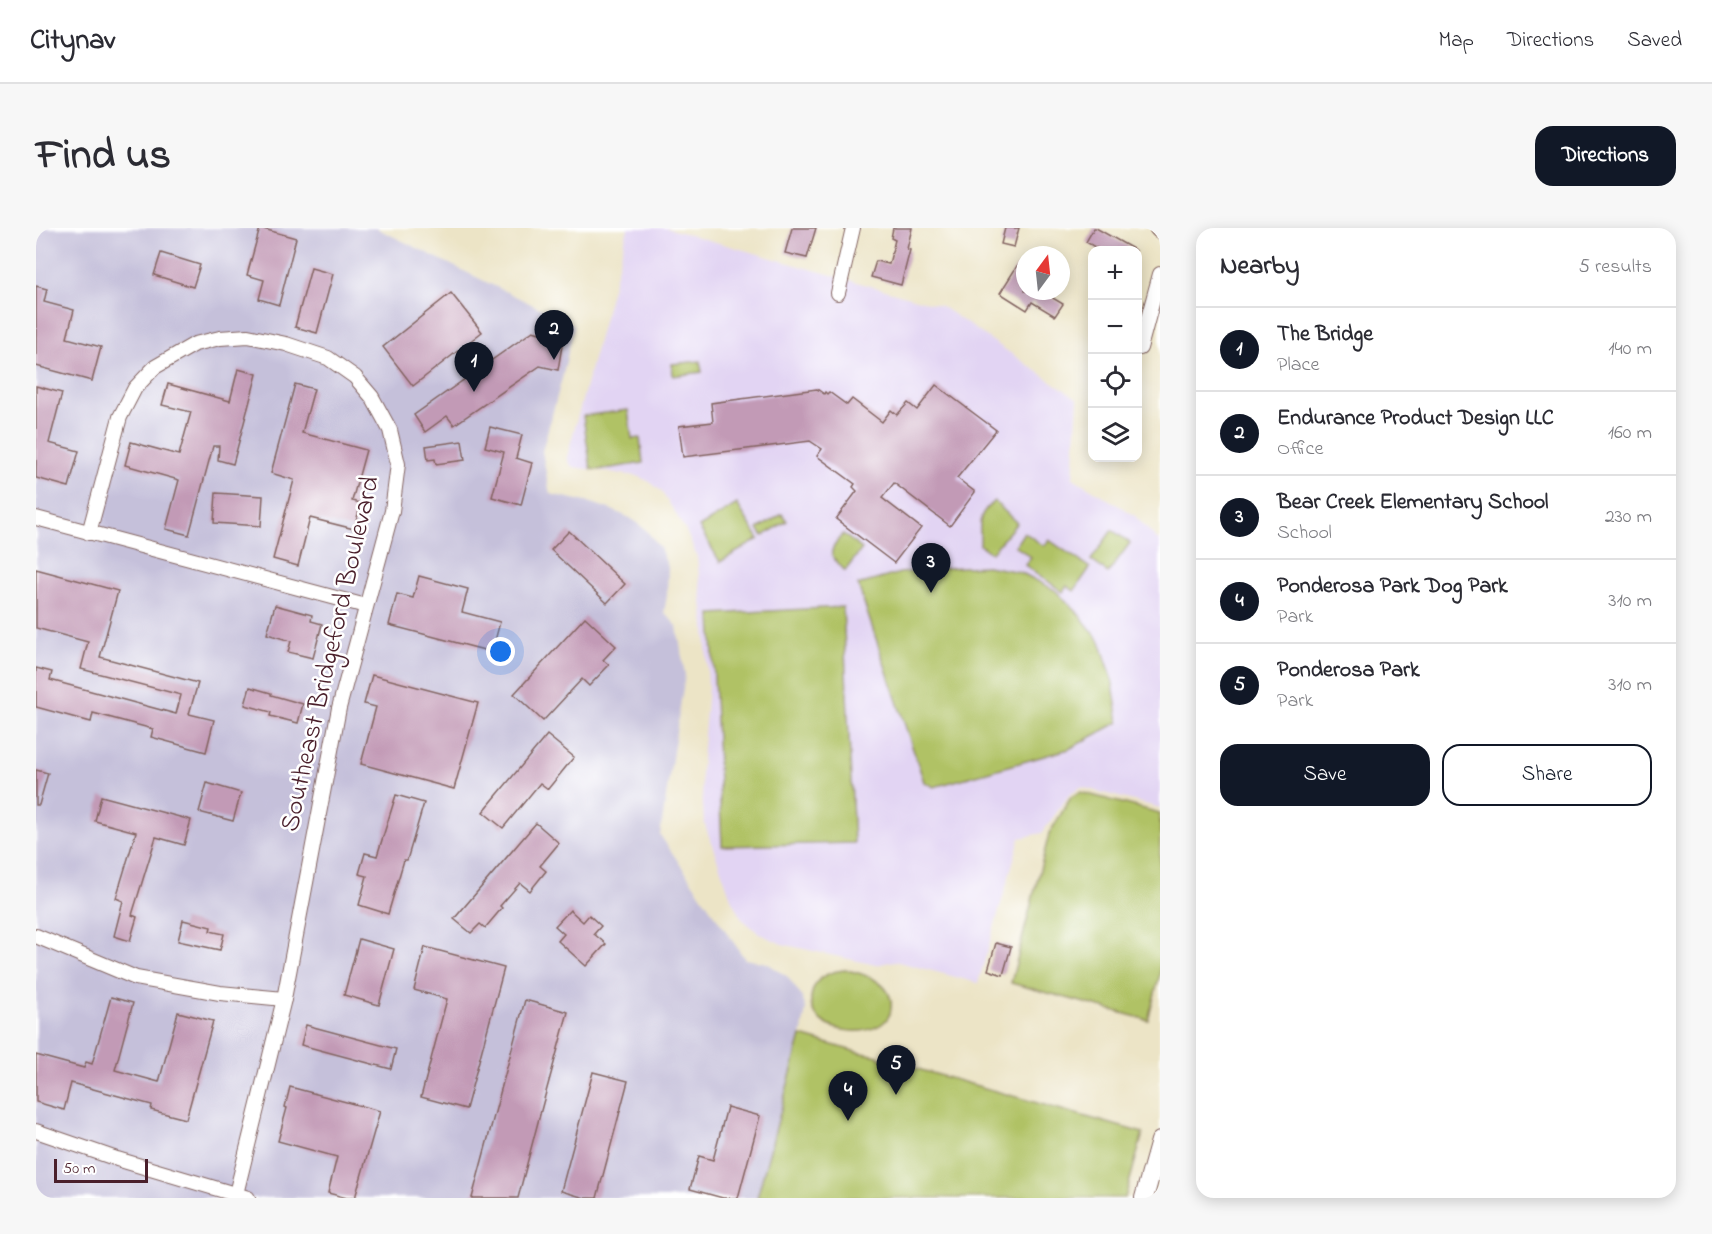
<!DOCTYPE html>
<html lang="en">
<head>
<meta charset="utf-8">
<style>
	:root { --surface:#fff; --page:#f7f7f7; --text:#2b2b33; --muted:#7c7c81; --line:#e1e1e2; --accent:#111827 }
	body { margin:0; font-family:"Indie Flower",sans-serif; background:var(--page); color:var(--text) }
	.controls { position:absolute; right:18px; top:18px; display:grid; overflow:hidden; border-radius:12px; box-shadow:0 3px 15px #0003 }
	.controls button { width:54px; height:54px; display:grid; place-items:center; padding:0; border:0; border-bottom:2px solid var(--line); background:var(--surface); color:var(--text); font:30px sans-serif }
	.compass { position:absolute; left:980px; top:18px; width:54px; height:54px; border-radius:50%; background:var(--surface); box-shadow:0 3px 15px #0003; rotate:15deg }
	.scale { position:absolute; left:18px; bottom:15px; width:94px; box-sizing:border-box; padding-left:6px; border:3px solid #4a1f2b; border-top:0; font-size:16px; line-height:21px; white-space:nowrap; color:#4a1f2b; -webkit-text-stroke:4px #fff; paint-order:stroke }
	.you { position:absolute; left:465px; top:424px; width:21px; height:21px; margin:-15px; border:4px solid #fff; border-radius:50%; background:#1a73e8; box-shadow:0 0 0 9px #1a73e833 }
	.badge { display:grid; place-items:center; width:39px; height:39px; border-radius:50%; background:var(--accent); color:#fff; font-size:20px; font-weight:700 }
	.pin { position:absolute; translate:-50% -50px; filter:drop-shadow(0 2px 3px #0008) }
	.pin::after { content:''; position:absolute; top:32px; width:21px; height:18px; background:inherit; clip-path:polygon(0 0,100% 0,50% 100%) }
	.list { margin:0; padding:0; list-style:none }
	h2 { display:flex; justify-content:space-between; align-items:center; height:78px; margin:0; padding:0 24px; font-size:26px }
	h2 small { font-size:20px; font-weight:400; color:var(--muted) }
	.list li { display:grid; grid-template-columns:39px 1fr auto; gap:18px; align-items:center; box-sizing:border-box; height:84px; padding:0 24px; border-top:2px solid var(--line) }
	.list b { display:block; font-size:22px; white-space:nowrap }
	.list p { margin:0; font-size:20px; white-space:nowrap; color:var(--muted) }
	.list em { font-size:20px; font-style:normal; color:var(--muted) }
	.actions { display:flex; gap:12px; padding:18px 24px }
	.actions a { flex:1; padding:14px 0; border:2px solid var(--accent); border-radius:18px; text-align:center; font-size:21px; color:var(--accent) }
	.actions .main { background:var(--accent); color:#fff }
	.icon { flex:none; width:33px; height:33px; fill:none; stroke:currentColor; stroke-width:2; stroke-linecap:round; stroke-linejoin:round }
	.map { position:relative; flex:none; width:1124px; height:970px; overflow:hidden; border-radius:18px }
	header { display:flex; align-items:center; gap:36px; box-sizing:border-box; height:84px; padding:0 30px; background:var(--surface); border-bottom:2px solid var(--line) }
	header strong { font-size:28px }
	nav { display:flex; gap:33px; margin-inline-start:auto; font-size:21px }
	.intro { display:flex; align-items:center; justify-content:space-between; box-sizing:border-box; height:144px; padding:0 36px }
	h1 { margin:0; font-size:42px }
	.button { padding:15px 27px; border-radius:18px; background:var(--accent); color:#fff; font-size:21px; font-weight:700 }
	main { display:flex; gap:36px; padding:0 36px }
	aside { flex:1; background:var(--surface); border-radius:18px; box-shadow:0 3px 15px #0003 }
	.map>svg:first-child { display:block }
</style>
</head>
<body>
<header>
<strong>Citynav</strong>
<nav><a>Map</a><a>Directions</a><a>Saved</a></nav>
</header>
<div class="intro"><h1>Find us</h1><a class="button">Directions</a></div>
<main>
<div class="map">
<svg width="1124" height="970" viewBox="0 0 1124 970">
	<rect width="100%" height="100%" fill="#fff"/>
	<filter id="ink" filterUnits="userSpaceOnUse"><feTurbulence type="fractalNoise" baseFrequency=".0167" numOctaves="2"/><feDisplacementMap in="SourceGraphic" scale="12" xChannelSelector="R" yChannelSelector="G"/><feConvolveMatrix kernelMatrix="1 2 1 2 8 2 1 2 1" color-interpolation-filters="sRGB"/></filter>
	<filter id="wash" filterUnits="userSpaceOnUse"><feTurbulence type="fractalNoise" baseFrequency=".008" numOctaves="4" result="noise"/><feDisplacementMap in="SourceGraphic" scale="24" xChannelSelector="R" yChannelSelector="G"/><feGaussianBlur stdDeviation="1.35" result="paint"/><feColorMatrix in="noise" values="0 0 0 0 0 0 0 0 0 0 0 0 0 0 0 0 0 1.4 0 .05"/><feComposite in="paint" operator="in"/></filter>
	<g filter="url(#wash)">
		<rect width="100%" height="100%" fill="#ece4c6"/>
		<!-- built -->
		<path fill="#e2d4f3" d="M592 0H630L905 78 1042 171 1037 250 1098 287 1124 314V580L1045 559 1033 567 1006 605 984 610 942 755 859 733 840 737 746 716 724 706 706 691 696 673 668 594 665 545 672 459 669 400 661 329 650 303 638 283 625 263 614 254 601 248 537 239 533 235 531 229Z"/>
		<!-- industrial -->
		<path fill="#c5c0da" d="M0 0H340L538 97 527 147 506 223 514 266 556 275 576 282 594 290 610 302 624 320 632 339 631 368 628 384 641 398 649 447 624 607 709 731 731 735 752 749 766 769 770 781 765 808 721 970H0Z"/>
		<!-- green -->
		<g fill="#b0c265" stroke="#7d7048" stroke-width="1.5">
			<path d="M664 133 666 144 637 148 636 136Z"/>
			<path d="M592 182 596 211 604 210 607 235 562 242 555 241 547 188Z"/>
			<path d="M958 273 981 295 955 325 944 317C945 295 939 289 958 273Z"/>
			<path d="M701 276 723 311 684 334 663 299Z"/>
			<path d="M746 286 751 293 727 308 722 301Z"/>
			<path d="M1076 302 1094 315 1072 345 1055 332Z"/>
			<path d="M988 304 1008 318 1013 312 1054 340 1038 363 1031 358 1027 364 989 337 995 329 979 318Z"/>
			<path d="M807 306 826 321 809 343C792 324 791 327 807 306Z"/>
			<path d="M951 338 984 344 1019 362 1041 384 1064 413 1076 450 1083 494 1033 521 898 559 888 554 822 357 864 345 908 340Z"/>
			<path d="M807 379 818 615 686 618 675 386Z"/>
			<path d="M1044 564 1124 585V746L1112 792 975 755 1013 606 1035 569Z"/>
			<path d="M809 742C828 745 858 755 855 780 852 818 757 808 778 759 784 746 797 743 809 742Z"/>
			<path d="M765 808 821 824 842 828 843 830 1107 905 1089 970H721Z"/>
		</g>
		<g id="blocks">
			<!-- building -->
			<g fill="#c29ab6">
				<path d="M224 0 260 10 243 77 223 71 228 52 211 47Z"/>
				<path d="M756 0H780L771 30 749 25Z"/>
				<path d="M857 0H876L871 21 874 22 865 57 835 49 840 33 853 36 859 12 855 10Z"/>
				<path d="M969 0H983L978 19 965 16Z"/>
				<path d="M1058 0H1060L1099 22H1064L1050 14Z"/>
				<path d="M125 25 164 37 157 59 118 47Z"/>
				<path d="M981 38 989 43V63H1013L1010 66 1027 76 1019 88 996 74 991 82 964 65Z"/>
				<path d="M275 40 297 46 281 105 259 99Z"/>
				<path d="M0 58 11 61 8 74 38 82 31 110 65 119 56 153 0 138Z"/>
				<path d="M415 65 446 104 377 158 347 119Z"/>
				<path d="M509 101 528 105 522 142 504 138 418 197 411 188 389 204 378 187 497 103 507 106Z"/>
				<path d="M202 141 221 146 197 236 182 232 183 218H177L153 307 130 301 143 252 89 237 95 214 143 227 155 184 126 177 132 156 194 173Z"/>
				<path d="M259 156 278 161 266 205 330 222 316 273 325 275 318 301 274 290 262 338 237 331 258 252 235 245Z"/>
				<path d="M900 157 960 202 921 250 939 264 914 298 858 255 846 270 885 300 858 335 800 291 821 263 817 259 819 256 781 228 786 221 774 213 647 229 643 198 677 194 675 175 781 161 788 166 789 164 791 166 793 164 811 177 816 171 846 194 855 182 861 187 872 175 881 182Z"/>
				<path d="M0 158 26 165 13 215 43 223 33 259 0 250Z"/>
				<path d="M454 199 486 207 480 230 496 235 485 277 456 269 468 224 449 219Z"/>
				<path d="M426 213 429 232 400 236 399 231 392 232 390 218Z"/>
				<path d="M180 265 227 268 225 298 178 295Z"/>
				<path d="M533 303 589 356 571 375 515 322Z"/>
				<path d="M0 341 82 363 64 429 162 455 153 486 178 492 170 524 115 509 117 501 57 485 55 494 0 479V440L16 444 14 452 140 486 145 467 45 441 52 414 0 400Z"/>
				<path d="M383 348 432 361 426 384 464 394 456 424 353 397 361 366 377 370Z"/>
				<path d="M239 377 276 387 275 393 286 396 277 430 252 424 255 413 231 406Z"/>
				<path d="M549 389 580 418 567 432 573 437 553 458 546 451 507 493 478 466Z"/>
				<path d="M336 447 442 475 418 561 325 536 340 479 328 476Z"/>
				<path d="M214 459 235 465V467L267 476 262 495 234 488 235 484 209 477Z"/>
				<path d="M511 507 538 529 512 561 504 555 467 600 447 584Z"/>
				<path d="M0 542 12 545 3 577H0Z"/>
				<path d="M171 555 205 565 197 593 163 584Z"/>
				<path d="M360 567 388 575 371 632H368L352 686 323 677 331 648 323 646 329 625 341 628Z"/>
				<path d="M65 568 155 592 148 617 120 609 96 687 101 689 94 713 78 708 87 673 80 670 100 604 59 593Z"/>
				<path d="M500 595 523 615 504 638 510 643 494 663 484 655 464 678 466 680 449 700 444 696 435 705 418 691Z"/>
				<path d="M534 682 547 694 553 687 565 698 558 706 570 716 550 738 522 713 528 706 519 698Z"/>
				<path d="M147 692 175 699 174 703 188 706 184 722 142 713Z"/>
				<path d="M323 711 358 721 343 777 308 767Z"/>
				<path d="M960 715 975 719 967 747 952 742Z"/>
				<path d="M389 719 468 740 430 881 385 869 411 771 378 762Z"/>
				<path d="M75 769 97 775 79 842 123 854 142 784 177 793 150 891 115 882 116 877 35 855 28 882 0 874V827L48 840 50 834 56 836Z"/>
				<path d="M489 772 532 784 507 875 482 970H436Z"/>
				<path d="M270 797 360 821 355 841 265 817Z"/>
				<path d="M557 844 592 853 561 970H549L525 963Z"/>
				<path d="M254 859 344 883 319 970H311L292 965 301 929 242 913 251 880 249 879Z"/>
				<path d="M691 879 724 888 702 970H687L654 961 663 928 677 932Z"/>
			</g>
		</g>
	</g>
	<g filter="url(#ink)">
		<use href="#blocks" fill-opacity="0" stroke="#836461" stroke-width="1.5"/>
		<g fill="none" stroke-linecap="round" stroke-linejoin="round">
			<!-- minor casing -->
			<g stroke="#836461" stroke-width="16">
				<g id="minor">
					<path d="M802 65 817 0"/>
					<path d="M1104 120 1124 46"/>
					<path d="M0 290 330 378"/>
					<path d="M53 305 84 189 99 160 119 139 159 116 184 110 212 108 250 116 292 130 319 149 336 169 354 202 362 236 356 283 303 480 248 771 199 970"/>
					<path d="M0 708 100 750 184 765 248 771"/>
					<path d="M0 903 81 931 212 970"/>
				</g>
			</g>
			<!-- tertiary casing -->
			<g stroke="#836461" stroke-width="19">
				<path id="tertiary" d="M1122 0 1124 2"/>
			</g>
			<!-- secondary casing -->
			<g stroke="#836461" stroke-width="20">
				<path id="secondary" d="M1108 970 1124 913"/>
			</g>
			<!-- minor -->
			<use href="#minor" stroke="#fff" stroke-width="14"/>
			<!-- tertiary -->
			<use href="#tertiary" stroke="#fff" stroke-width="16"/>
			<!-- secondary -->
			<use href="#secondary" stroke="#fff" stroke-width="18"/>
		</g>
	</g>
	<g text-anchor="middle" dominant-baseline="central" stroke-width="5" stroke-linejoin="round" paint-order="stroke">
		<!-- street labels -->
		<g font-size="27" fill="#4a1f2b" stroke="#fff">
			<text transform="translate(295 426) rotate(-77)">Southeast Bridgeford Boulevard</text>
		</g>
	</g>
</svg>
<div class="controls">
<button>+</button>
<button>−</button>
<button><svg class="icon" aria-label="locate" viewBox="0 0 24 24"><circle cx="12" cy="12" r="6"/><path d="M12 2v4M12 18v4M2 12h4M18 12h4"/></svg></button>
<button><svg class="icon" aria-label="layers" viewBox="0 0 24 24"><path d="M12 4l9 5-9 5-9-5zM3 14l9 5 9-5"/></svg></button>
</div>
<svg class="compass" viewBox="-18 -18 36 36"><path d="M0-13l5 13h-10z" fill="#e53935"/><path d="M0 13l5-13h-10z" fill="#7c7c81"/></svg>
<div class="scale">50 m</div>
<div class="you"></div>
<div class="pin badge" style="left:438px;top:164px">1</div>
<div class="pin badge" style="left:518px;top:132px">2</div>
<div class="pin badge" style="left:895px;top:365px">3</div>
<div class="pin badge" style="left:812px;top:893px">4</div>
<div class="pin badge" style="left:860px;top:867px">5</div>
</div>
<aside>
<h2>Nearby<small>5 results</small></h2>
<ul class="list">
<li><span class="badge">1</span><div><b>The Bridge</b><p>Place</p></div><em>140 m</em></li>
<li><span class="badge">2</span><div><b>Endurance Product Design LLC</b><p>Office</p></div><em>160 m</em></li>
<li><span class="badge">3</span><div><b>Bear Creek Elementary School</b><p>School</p></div><em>230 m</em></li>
<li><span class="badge">4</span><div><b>Ponderosa Park Dog Park</b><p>Park</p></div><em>310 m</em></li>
<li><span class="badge">5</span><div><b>Ponderosa Park</b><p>Park</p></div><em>310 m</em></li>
</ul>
<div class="actions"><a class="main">Save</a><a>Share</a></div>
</aside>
</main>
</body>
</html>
